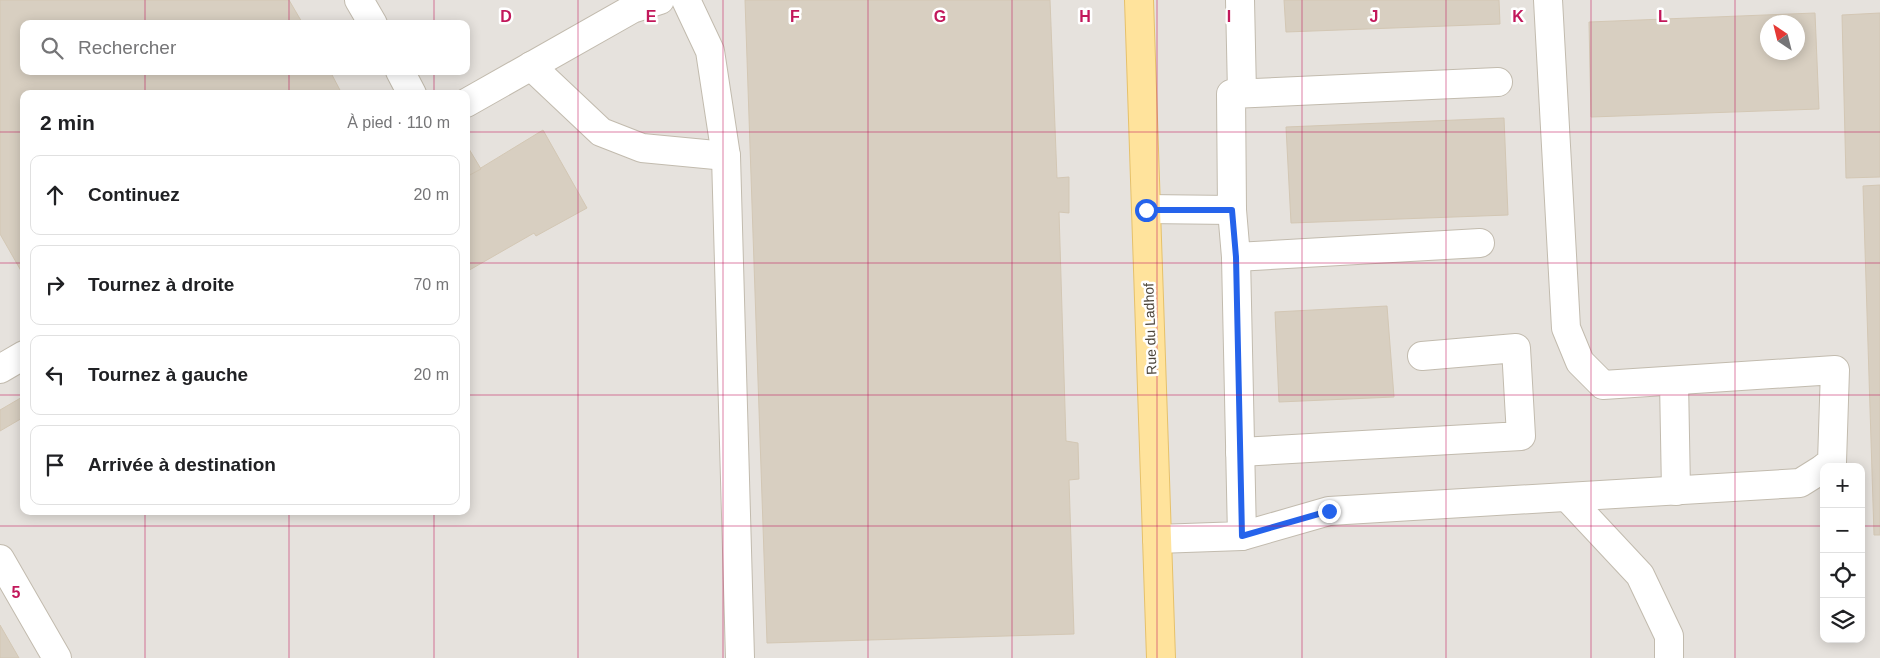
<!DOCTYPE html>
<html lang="fr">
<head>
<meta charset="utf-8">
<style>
	:root { --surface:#fff; --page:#f6f6f6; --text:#202124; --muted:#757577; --line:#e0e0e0 }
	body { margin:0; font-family:Helvetica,sans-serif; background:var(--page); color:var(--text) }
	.controls { position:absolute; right:15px; bottom:15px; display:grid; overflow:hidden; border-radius:10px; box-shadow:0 2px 12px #0003 }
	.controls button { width:45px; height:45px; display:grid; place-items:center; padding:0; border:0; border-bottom:1px solid var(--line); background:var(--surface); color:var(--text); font:25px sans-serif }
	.compass { position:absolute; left:1760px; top:15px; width:45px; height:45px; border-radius:50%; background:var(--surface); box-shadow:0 2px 12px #0003; rotate:325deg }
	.stop { position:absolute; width:15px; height:15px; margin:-11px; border:4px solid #2563eb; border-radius:50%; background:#fff }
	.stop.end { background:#2563eb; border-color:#fff; box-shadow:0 1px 5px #0008 }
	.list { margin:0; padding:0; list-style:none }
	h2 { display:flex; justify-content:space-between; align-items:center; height:65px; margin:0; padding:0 20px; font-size:21px }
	h2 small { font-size:16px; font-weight:400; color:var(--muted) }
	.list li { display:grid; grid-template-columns:32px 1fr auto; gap:15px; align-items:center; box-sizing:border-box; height:80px; margin:0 10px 10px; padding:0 10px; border:1px solid var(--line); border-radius:10px }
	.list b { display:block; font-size:19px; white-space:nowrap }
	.list em { font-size:16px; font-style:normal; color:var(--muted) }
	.icon { flex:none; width:28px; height:28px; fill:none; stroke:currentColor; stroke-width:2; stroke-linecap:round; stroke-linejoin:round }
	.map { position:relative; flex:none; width:1880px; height:658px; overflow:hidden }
	.search { position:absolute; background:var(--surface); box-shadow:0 2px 12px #0003; left:20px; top:20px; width:450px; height:55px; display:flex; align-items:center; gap:12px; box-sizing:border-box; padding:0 18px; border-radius:10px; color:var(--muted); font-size:19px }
	.panel { position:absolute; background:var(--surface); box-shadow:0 2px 12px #0003; left:20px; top:90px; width:450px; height:425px; border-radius:10px }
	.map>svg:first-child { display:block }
</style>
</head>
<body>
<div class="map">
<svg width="1880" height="658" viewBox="0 0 1880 658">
	<rect width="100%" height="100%" fill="#f6f3ec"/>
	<!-- industrial -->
	<path fill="#e6e2dd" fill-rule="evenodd" d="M0 0H1880V658H0ZM1768 22H1798V52H1768ZM24 24H466V71H24ZM24 94H466V511H24ZM1824 467H1861V639H1824Z"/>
	<!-- building -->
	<g fill="#d8cfc1" stroke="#d3c7b4" fill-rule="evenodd">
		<path d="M0 0H289L303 24H24V71H330L342 94H24V276L0 234Z"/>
		<path d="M745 0H1050L1057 178 1069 177V213L1059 212 1066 441 1078 443 1079 479 1069 480 1074 634 767 643Z"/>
		<path d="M1284 0H1499L1500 24 1286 32Z"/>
		<path d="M1815 13 1819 109 1591 117 1589 22ZM1768 22H1798V52H1768Z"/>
		<path d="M1880 13V177L1846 178 1842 15Z"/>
		<path d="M1504 118 1508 215 1291 223 1286 127Z"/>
		<path d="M543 130 587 208 536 236 534 233 466 272V177Z"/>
		<path d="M466 144 481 169 466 177Z"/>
		<path d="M1880 185V535H1874L1863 186Z"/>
		<path d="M1387 306 1394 397 1279 402 1275 312Z"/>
		<path d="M24 396V417L0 431V410Z"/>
		<path d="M0 625 19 658H0Z"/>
	</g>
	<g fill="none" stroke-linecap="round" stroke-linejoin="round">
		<!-- minor casing -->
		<g stroke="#c2bbae" stroke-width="30">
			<g id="minor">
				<path d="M359 0 373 24"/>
				<path d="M686 0 710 51 726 156 740 658"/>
				<path d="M1240 0 1242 93"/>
				<path d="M1548 0 1566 328 1580 362 1603 385 1835 370 1832 462 1825 467"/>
				<path d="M531 66 601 132 642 148 726 156"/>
				<path d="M400 71 412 94"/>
				<path d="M466 103 632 9 660 0"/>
				<path d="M1146 209 1232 210 1231 94 1498 82"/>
				<path d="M1232 210 1236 257 1480 243"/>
				<path d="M0 369 24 355"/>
				<path d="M1674 381 1676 491"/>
				<path d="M1240 452 1521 436 1516 348 1422 356"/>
				<path d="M1568 498 1640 575 1669 636V658"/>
				<path d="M1242 536 1329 511 1800 483 1824 468"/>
				<path d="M1157 539 1242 536 1236 257"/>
				<path d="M0 559 57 658"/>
			</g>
		</g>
		<!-- major casing -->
		<g stroke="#e6c16a" stroke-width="30">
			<path id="major" d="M1139 0 1161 658"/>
		</g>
		<!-- minor -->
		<use href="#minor" stroke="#fff" stroke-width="28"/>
		<!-- major -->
		<use href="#major" stroke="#ffe39c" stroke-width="28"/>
	</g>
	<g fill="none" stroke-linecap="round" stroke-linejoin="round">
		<!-- route -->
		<path stroke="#2563eb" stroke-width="6" d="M1146 210H1232L1236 257 1242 536 1329 511"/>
	</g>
	<!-- grid -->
	<path fill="none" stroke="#c2185b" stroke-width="1" stroke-opacity="0.55" d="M145 0V24M289 0V24M434 0V24M578 0V658M723 0V658M868 0V658M1012 0V658M1157 0V658M1302 0V658M1446 0V658M1591 0V658M1735 0V658M145 71V94M289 71V94M434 71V94M0 132H24M466 132H1880M0 263H24M466 263H1880M0 395H24M466 395H1880M145 511V658M289 511V658M434 511V658M0 526H1824M1861 526H1880"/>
	<g text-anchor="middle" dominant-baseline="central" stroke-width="5" stroke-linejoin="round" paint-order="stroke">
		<!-- street labels -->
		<g font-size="14" fill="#4b4439" stroke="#fff">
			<text transform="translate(1150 329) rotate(-92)">Rue du Ladhof</text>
		</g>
	</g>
	<g font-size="16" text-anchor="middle" font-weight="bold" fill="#c2185b" stroke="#fff" stroke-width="5" stroke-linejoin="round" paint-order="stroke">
		<text x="506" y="22">D</text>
		<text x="651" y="22">E</text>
		<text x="795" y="22">F</text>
		<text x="940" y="22">G</text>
		<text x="1085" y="22">H</text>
		<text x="1229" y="22">I</text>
		<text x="1374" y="22">J</text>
		<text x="1518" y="22">K</text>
		<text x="1663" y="22">L</text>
		<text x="16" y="598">5</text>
	</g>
</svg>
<div class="controls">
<button>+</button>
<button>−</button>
<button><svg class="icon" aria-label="locate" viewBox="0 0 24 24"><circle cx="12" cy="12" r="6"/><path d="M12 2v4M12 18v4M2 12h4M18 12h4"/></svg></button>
<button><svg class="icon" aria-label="layers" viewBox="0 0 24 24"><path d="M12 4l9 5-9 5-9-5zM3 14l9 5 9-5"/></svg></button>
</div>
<svg class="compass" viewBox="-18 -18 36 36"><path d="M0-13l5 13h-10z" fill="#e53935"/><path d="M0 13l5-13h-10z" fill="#757577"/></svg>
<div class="stop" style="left:1146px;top:210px"></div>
<div class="stop end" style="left:1329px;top:511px"></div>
<div class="search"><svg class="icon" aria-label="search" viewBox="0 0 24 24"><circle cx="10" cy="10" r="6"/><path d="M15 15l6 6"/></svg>Rechercher</div>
<section class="panel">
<h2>2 min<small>À pied · 110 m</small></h2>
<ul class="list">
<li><svg class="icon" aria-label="ahead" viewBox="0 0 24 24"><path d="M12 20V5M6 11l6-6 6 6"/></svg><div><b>Continuez</b></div><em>20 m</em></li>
<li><svg class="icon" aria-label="right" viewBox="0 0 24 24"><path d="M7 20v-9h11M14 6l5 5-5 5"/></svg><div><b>Tournez à droite</b></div><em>70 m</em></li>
<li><svg class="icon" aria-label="left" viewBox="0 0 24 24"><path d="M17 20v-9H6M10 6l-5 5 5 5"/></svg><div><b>Tournez à gauche</b></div><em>20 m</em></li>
<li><svg class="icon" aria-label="arrive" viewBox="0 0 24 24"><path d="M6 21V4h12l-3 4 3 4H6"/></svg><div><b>Arrivée à destination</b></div></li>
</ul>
</section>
</div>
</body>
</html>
